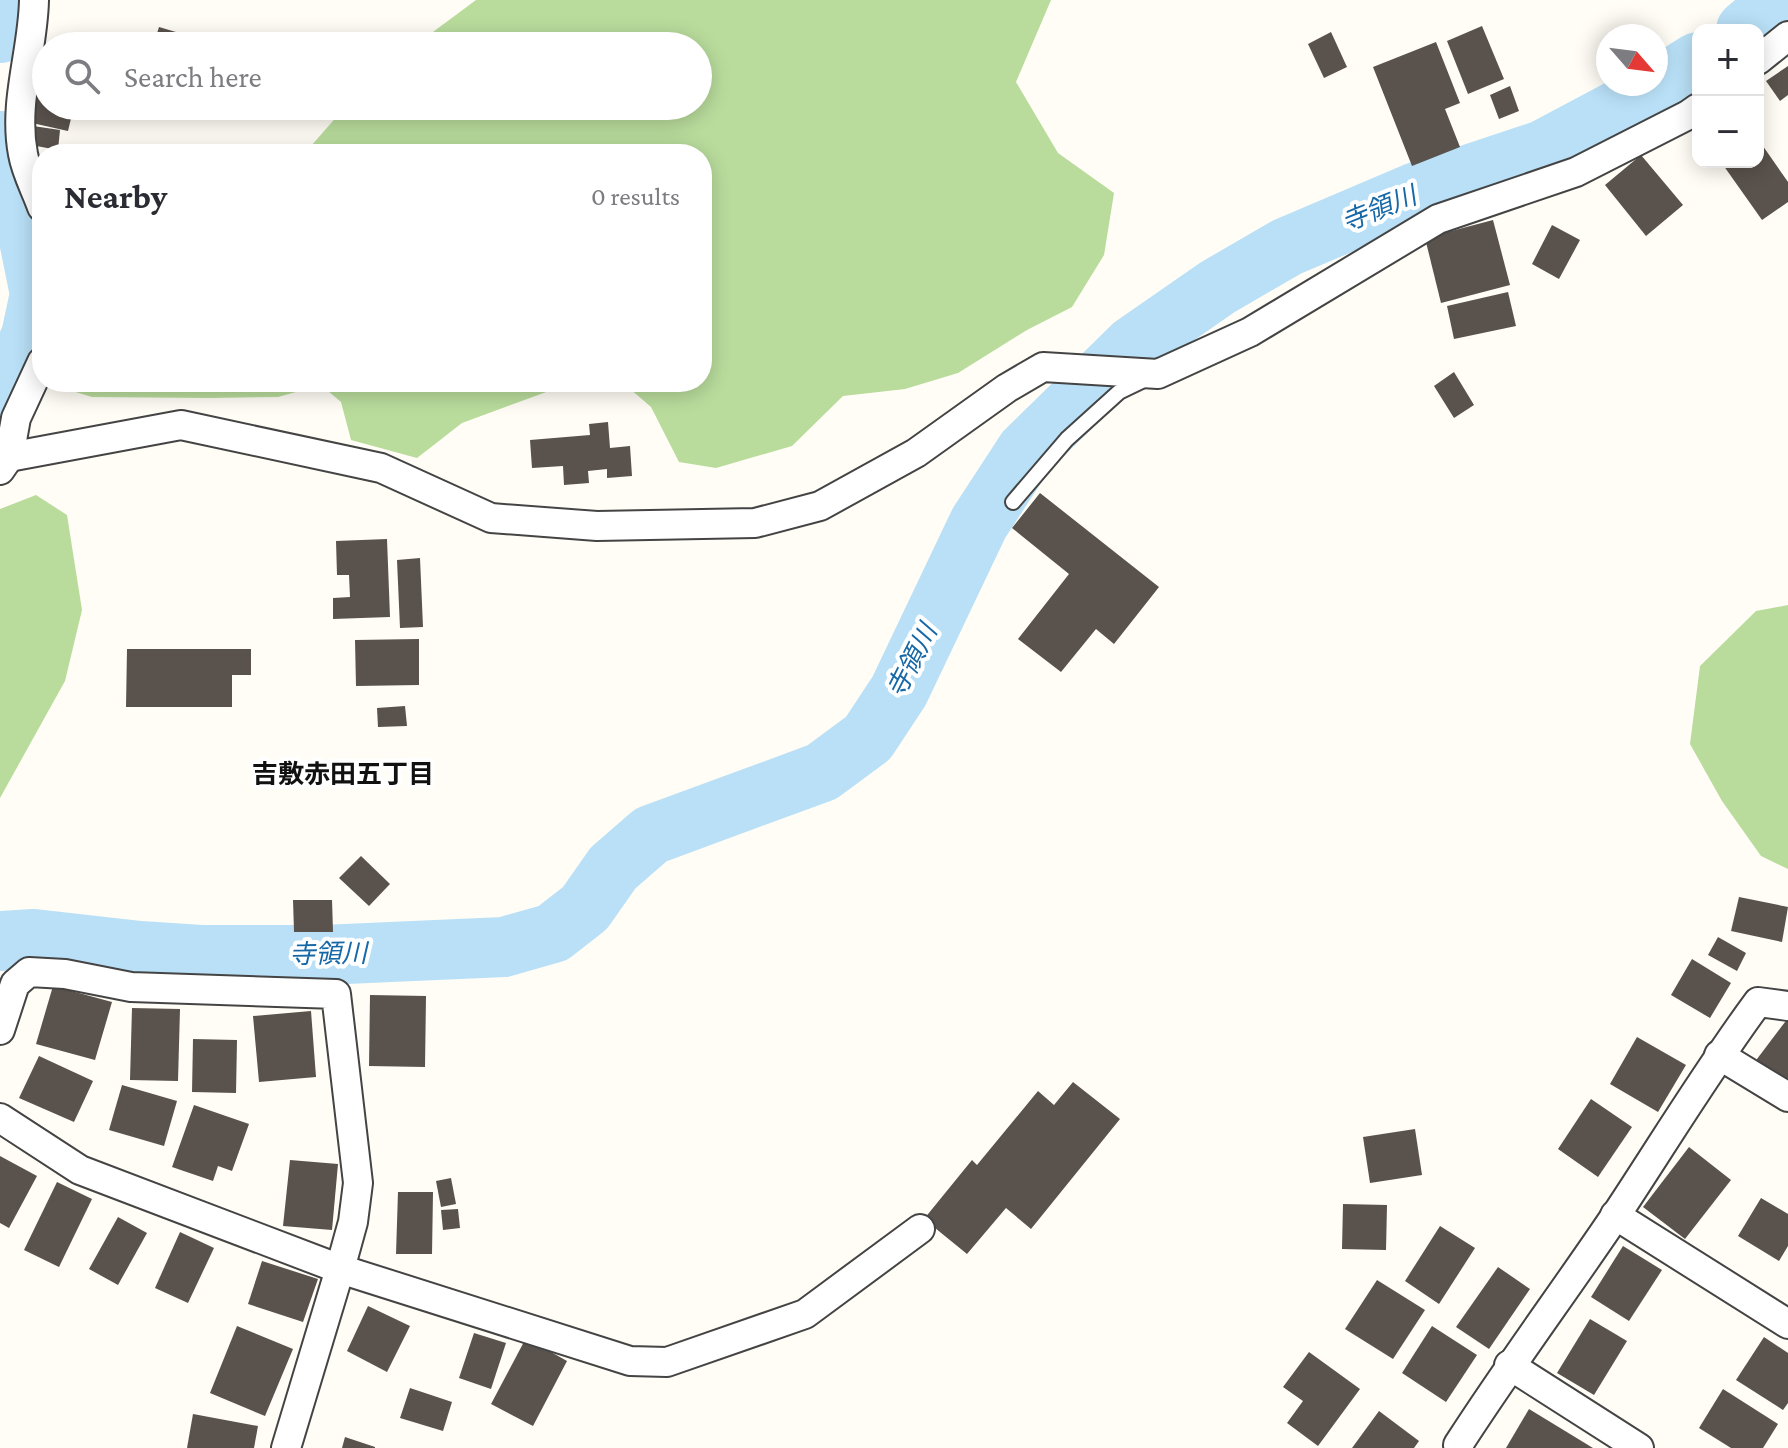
<!DOCTYPE html>
<html lang="en">
<head>
<meta charset="utf-8">
<style>
	:root { --surface:#fff; --page:#f2f2f3; --text:#2b2b33; --muted:#7c7c81; --line:#e1e1e2 }
	body { margin:0; font-family:"Crimson Pro","Noto Sans JP",serif; background:var(--page); color:var(--text) }
	.controls { position:absolute; right:24px; top:24px; display:grid; overflow:hidden; border-radius:16px; box-shadow:0 4px 20px #0003 }
	.controls button { width:72px; height:72px; display:grid; place-items:center; padding:0; border:0; border-bottom:2px solid var(--line); background:var(--surface); color:var(--text); font:40px sans-serif }
	.compass { position:absolute; left:1596px; top:24px; width:72px; height:72px; border-radius:50%; background:var(--surface); box-shadow:0 4px 20px #0003; rotate:118deg }
	.list { margin:0; padding:0; list-style:none }
	h2 { display:flex; justify-content:space-between; align-items:center; height:104px; margin:0; padding:0 32px; font-size:34px }
	h2 small { font-size:26px; font-weight:400; color:var(--muted) }
	.icon { flex:none; width:44px; height:44px; fill:none; stroke:currentColor; stroke-width:2; stroke-linecap:round; stroke-linejoin:round }
	.map { position:relative; flex:none; width:1788px; height:1448px; overflow:hidden }
	.search { position:absolute; background:var(--surface); box-shadow:0 4px 20px #0003; left:32px; top:32px; width:680px; height:88px; display:flex; align-items:center; gap:20px; box-sizing:border-box; padding:0 28px; border-radius:44px; color:var(--muted); font-size:30px }
	.panel { position:absolute; background:var(--surface); box-shadow:0 4px 20px #0003; left:32px; top:144px; width:680px; height:248px; border-radius:32px }
	.map>svg:first-child { display:block }
</style>
</head>
<body>
<div class="map">
<svg width="1788" height="1448" viewBox="0 0 1788 1448">
	<rect width="100%" height="100%" fill="#fffdf5"/>
	<!-- forest -->
	<g fill="#b9dc9c">
		<path d="M476 0H1051L1016 82 1058 153 1114 193 1104 255 1072 307 1027 330 958 373 905 389 843 396 792 446 716 468 679 462 651 407 622 382H702V154H304L346 106H698V46H414Z"/>
		<path d="M57 382H604L549 391 462 423 417 458 351 440 341 402 321 385 278 397 210 398 92 397 56 386Z"/>
		<path d="M36 495 67 515 82 610 65 681 0 798V509Z"/>
		<path d="M1788 605V869L1761 856 1722 801 1690 744 1700 666 1756 611Z"/>
	</g>
	<g fill="none" stroke-linecap="round" stroke-linejoin="round">
		<!-- river -->
		<g stroke="#b9e0f7" stroke-width="60">
			<path d="M1746 30 1782 0"/>
			<path d="M0 33 3 0"/>
			<path d="M0 141 25 220 40 294 31 336 0 405"/>
			<path d="M0 941 34 939 140 951 201 955H323L504 947 553 933 585 908 613 868 651 835 822 772 868 738 899 691 979 523 1026 451 1133 346 1218 287 1287 247 1414 193 1543 150 1637 100 1698 62"/>
		</g>
	</g>
	<!-- building -->
	<g fill="#5a524d">
		<path d="M1482 26 1504 79 1468 94 1447 41Z"/>
		<path d="M159 27 203 40 201 46H153Z"/>
		<path d="M1331 32 1347 67 1324 78 1308 44Z"/>
		<path d="M1436 42 1460 103 1445 109 1460 147 1412 166 1373 67Z"/>
		<path d="M38 54 46 56V106H74L68 131 23 121Z"/>
		<path d="M1788 66V95L1780 101 1766 81Z"/>
		<path d="M1510 86 1519 111 1499 119 1490 95Z"/>
		<path d="M101 106H129L127 113Z"/>
		<path d="M33 126 60 130 58 150 31 145Z"/>
		<path d="M1758 139 1788 182V202L1762 220 1721 162H1758Z"/>
		<path d="M1641 155 1683 205 1646 236 1605 185Z"/>
		<path d="M1493 220 1510 285 1441 303 1425 238Z"/>
		<path d="M1552 225 1580 240 1559 279 1532 264Z"/>
		<path d="M1508 292 1516 326 1454 339 1447 306Z"/>
		<path d="M1454 372 1474 405 1454 418 1434 386Z"/>
		<path d="M608 422 610 448 630 446 632 476 607 478V469L588 471 589 483 564 485 563 466 532 468 530 440 590 435 589 424Z"/>
		<path d="M1040 493 1159 587 1114 644 1096 629 1061 672 1018 639 1069 574 1012 528Z"/>
		<path d="M387 539 390 617 333 619V598L350 597 349 575H337L336 541Z"/>
		<path d="M420 558 423 627 400 628 397 560Z"/>
		<path d="M419 639V685L356 686 355 640Z"/>
		<path d="M127 649H251V675H232V707H126Z"/>
		<path d="M405 706 407 726 378 727 377 708Z"/>
		<path d="M361 856 390 884 369 906 339 878Z"/>
		<path d="M1739 897 1788 907 1782 942 1731 931Z"/>
		<path d="M293 900H332L333 932H294Z"/>
		<path d="M1718 937 1746 953 1737 971 1708 955Z"/>
		<path d="M1692 959 1731 983 1710 1018 1671 995Z"/>
		<path d="M53 986 112 1002 95 1060 36 1044Z"/>
		<path d="M370 995 426 996 425 1067 369 1066Z"/>
		<path d="M132 1008 180 1009 178 1081 130 1080Z"/>
		<path d="M311 1011 316 1077 259 1082 253 1016Z"/>
		<path d="M1788 1018V1089L1754 1063Z"/>
		<path d="M1637 1037 1686 1065 1658 1112 1610 1084Z"/>
		<path d="M193 1039 237 1040 236 1093 192 1092Z"/>
		<path d="M39 1056 93 1081 74 1122 19 1098Z"/>
		<path d="M1073 1082 1120 1119 1031 1229 1006 1208 967 1254 924 1219 972 1160 977 1165 1038 1091 1054 1105Z"/>
		<path d="M122 1085 177 1101 164 1146 109 1130Z"/>
		<path d="M1591 1099 1632 1127 1598 1177 1558 1149Z"/>
		<path d="M194 1105 249 1124 232 1171 218 1166 213 1181 172 1167Z"/>
		<path d="M1415 1129 1422 1175 1370 1183 1363 1137Z"/>
		<path d="M1689 1147 1731 1180 1685 1239 1643 1207Z"/>
		<path d="M0 1156 37 1176 9 1228 0 1223Z"/>
		<path d="M290 1160 338 1164 332 1230 283 1226Z"/>
		<path d="M451 1178 456 1204 441 1207 436 1181Z"/>
		<path d="M57 1182 92 1199 59 1267 24 1250Z"/>
		<path d="M398 1192H433L432 1254H396Z"/>
		<path d="M1761 1198 1788 1214V1246L1779 1261 1738 1236Z"/>
		<path d="M1343 1204 1387 1205 1386 1250 1342 1249Z"/>
		<path d="M458 1209 460 1228 443 1230 441 1210Z"/>
		<path d="M118 1217 147 1233 118 1285 89 1269Z"/>
		<path d="M1440 1226 1475 1248 1439 1304 1405 1281Z"/>
		<path d="M180 1232 214 1248 188 1303 155 1288Z"/>
		<path d="M1623 1246 1662 1270 1629 1321 1591 1297Z"/>
		<path d="M262 1261 318 1279 303 1322 248 1304Z"/>
		<path d="M1498 1267 1530 1289 1489 1349 1456 1327Z"/>
		<path d="M1377 1280 1425 1310 1393 1359 1345 1329Z"/>
		<path d="M368 1306 410 1326 387 1372 347 1351Z"/>
		<path d="M1590 1319 1627 1341 1594 1395 1557 1373Z"/>
		<path d="M237 1326 293 1349 265 1416 210 1393Z"/>
		<path d="M1432 1326 1477 1355 1446 1402 1402 1373Z"/>
		<path d="M474 1333 506 1343 491 1389 459 1378Z"/>
		<path d="M1764 1337 1788 1353V1403L1783 1410 1736 1380Z"/>
		<path d="M526 1338 567 1361 533 1426 491 1404Z"/>
		<path d="M1309 1352 1360 1389 1318 1446 1287 1423 1303 1401 1283 1387Z"/>
		<path d="M410 1388 452 1402 443 1431 400 1418Z"/>
		<path d="M1723 1389 1778 1424 1763 1448H1731L1699 1428Z"/>
		<path d="M1529 1409 1593 1448H1506Z"/>
		<path d="M1379 1411 1419 1441 1414 1448H1352Z"/>
		<path d="M193 1414 258 1426 254 1448H187Z"/>
		<path d="M345 1437 375 1447V1448H342Z"/>
	</g>
	<g fill="none" stroke-linecap="round" stroke-linejoin="round">
		<!-- lane casing -->
		<g stroke="#444" stroke-width="18">
			<path id="lane" d="M1013 502 1067 439 1119 392 1146 379"/>
		</g>
		<!-- street casing -->
		<g stroke="#444" stroke-width="32">
			<g id="street">
				<path d="M34 0C33 52 13 102 23 154 26 172 36 190 42 207"/>
				<path d="M1758 60 1788 36"/>
				<path d="M9 457 181 425 381 468 491 518 597 526 755 523 820 506 916 453 1007 388 1043 367 1158 374 1250 332 1438 219 1576 172 1688 115 1698 108"/>
				<path d="M0 470 9 457 16 418 42 362"/>
				<path d="M0 1030 15 984 29 972 65 974 131 987 336 994 358 1183 353 1222 340 1269 286 1448"/>
				<path d="M1719 1055 1788 1097"/>
				<path d="M0 1118 80 1170 340 1269 630 1361 667 1362 805 1314 920 1229"/>
				<path d="M1615 1215 1788 1324"/>
				<path d="M1509 1365 1639 1448"/>
				<path d="M1459 1448 1458 1445C1508 1367 1564 1292 1616 1215 1663 1144 1707 1071 1758 1002L1788 1006"/>
			</g>
		</g>
		<!-- lane -->
		<use href="#lane" stroke="#fff" stroke-width="14"/>
		<!-- street -->
		<use href="#street" stroke="#fff" stroke-width="28"/>
	</g>
	<g text-anchor="middle" dominant-baseline="central" stroke-width="8" stroke-linejoin="round" paint-order="stroke">
		<!-- water labels -->
		<g font-size="26" font-style="italic" fill="#1768a6" stroke="#fff">
			<text transform="translate(1379 209) rotate(-22)">寺領川</text>
			<text transform="translate(912 661) rotate(-63)">寺領川</text>
			<text transform="translate(328 954) rotate(-1)">寺領川</text>
		</g>
		<!-- neighbourhood labels -->
		<g font-size="26" font-weight="bold" fill="#111" stroke="#fff">
			<text x="343" y="774">吉敷赤田五丁目</text>
		</g>
	</g>
</svg>
<div class="controls">
<button>+</button>
<button>−</button>
</div>
<svg class="compass" viewBox="-18 -18 36 36"><path d="M0-13l5 13h-10z" fill="#e53935"/><path d="M0 13l5-13h-10z" fill="#7c7c81"/></svg>
<div class="search"><svg class="icon" aria-label="search" viewBox="0 0 24 24"><circle cx="10" cy="10" r="6"/><path d="M15 15l6 6"/></svg>Search here</div>
<section class="panel">
<h2>Nearby<small>0 results</small></h2>
<ul class="list">
</ul>
</section>
</div>
</body>
</html>
